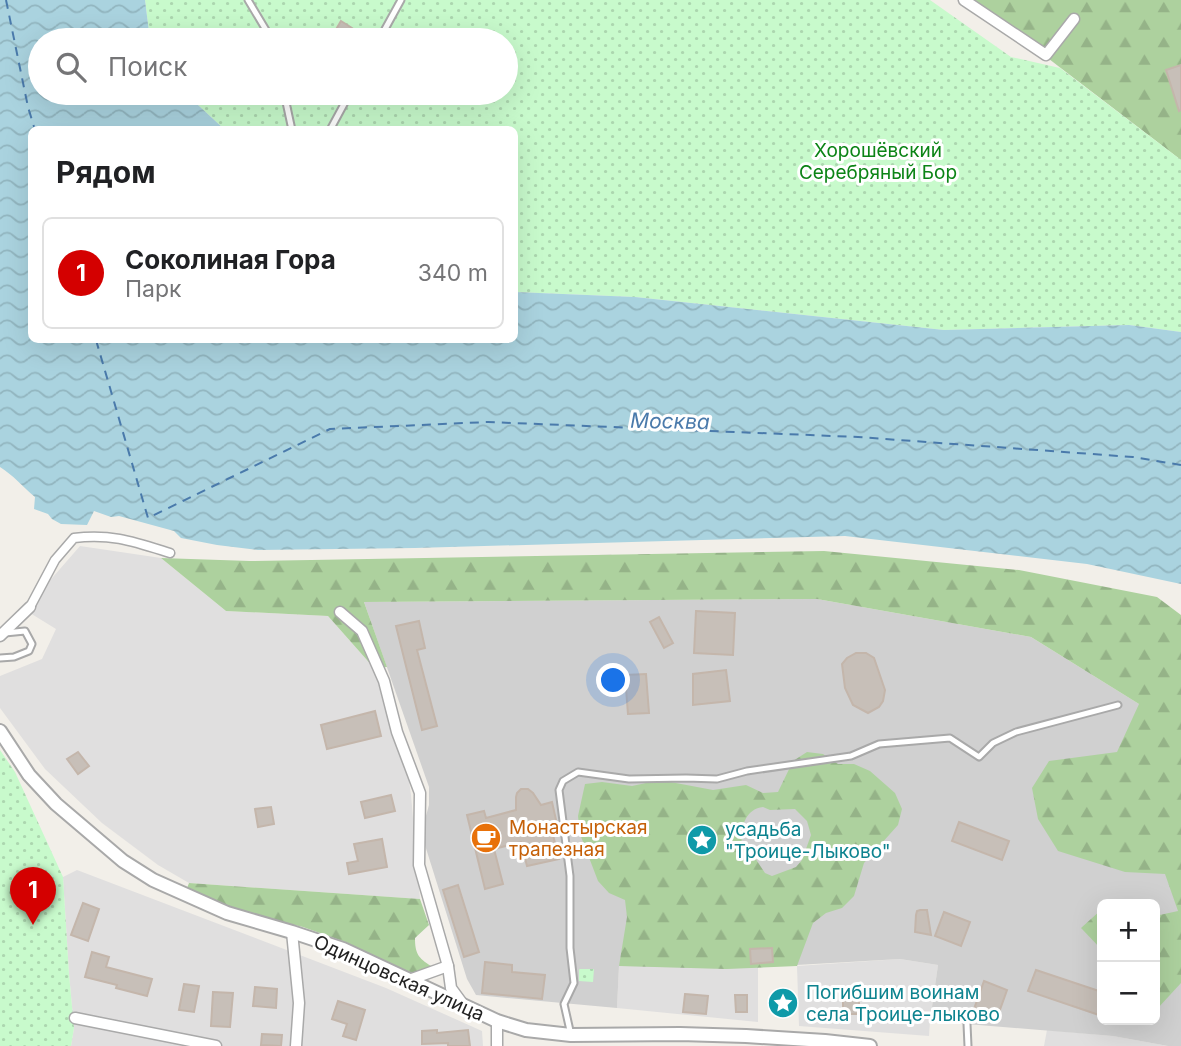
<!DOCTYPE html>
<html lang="ru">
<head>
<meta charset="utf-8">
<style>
	:root { --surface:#fff; --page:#f6f6f6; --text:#202124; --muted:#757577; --line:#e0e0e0; --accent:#d40000 }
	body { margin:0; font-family:Inter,sans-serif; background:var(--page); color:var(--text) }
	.controls { position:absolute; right:21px; bottom:21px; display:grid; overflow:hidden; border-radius:10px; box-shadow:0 7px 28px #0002 }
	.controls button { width:63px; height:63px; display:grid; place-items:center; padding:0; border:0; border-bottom:2px solid var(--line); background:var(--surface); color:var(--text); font:35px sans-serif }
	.you { position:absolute; left:614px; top:681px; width:24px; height:24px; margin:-18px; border:5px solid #fff; border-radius:50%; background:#1a73e8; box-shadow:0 0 0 10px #1a73e833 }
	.badge { display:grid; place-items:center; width:46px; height:46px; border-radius:50%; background:var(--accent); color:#fff; font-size:23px; font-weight:700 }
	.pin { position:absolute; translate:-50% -58px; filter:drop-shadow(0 2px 4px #0008) }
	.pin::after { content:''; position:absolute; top:37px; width:24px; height:21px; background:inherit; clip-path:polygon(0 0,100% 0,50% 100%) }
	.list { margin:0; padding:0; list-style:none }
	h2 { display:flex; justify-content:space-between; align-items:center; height:91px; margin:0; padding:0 28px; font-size:30px }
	h2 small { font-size:23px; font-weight:400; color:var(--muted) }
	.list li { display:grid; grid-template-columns:46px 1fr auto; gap:21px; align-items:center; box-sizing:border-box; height:112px; margin:0 14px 14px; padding:0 14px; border:2px solid var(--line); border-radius:10px }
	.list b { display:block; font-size:26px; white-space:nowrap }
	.list p { margin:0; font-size:23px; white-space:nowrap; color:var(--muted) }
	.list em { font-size:23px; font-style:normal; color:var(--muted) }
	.icon { flex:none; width:38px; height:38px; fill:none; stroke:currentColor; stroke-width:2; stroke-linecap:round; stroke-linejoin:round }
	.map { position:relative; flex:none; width:1181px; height:1046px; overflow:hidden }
	.search { position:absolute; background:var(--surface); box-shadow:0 7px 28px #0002; left:28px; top:28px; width:490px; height:77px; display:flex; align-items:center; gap:18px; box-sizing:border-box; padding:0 24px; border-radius:38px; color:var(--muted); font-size:26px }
	.panel { position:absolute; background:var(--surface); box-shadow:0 7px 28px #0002; left:28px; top:126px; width:490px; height:217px; border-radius:10px }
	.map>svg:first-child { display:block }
</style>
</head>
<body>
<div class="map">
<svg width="1181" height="1046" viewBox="0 0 1181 1046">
	<defs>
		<pattern id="forest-firs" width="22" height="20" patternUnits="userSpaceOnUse" patternTransform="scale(1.75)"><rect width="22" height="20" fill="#add19e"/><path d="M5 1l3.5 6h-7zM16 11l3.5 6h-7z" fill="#95b388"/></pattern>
		<pattern id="park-dots" width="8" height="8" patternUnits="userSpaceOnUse" patternTransform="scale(1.75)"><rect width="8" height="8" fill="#c8facc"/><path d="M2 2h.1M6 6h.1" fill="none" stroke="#acd6af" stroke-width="1.8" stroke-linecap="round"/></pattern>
		<pattern id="water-waves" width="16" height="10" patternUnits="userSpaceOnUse" patternTransform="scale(1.75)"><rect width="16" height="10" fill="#aad3df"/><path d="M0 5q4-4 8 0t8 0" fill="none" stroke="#92b5bf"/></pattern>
	</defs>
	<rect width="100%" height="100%" fill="#f2efe9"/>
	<!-- residential -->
	<g fill="#e0dfdf">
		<path d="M80 546 161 558 226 611 328 616 374 668 406 758 411 795 420 899 189 883 158 865 102 823 45 769 0 708V676L42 659 56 629 30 613 46 585Z"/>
		<path d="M77 870 386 988 482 1031 483 1046H71L74 1028 69 974 63 877Z"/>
		<path d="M900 959 938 965 930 1021 929 1036 799 1026 797 966Z"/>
		<path d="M619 966 726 969 758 967V1022L617 1008Z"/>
		<path d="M1047 1030 1113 1036 1168 1046H1044Z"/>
	</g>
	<!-- religious -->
	<path fill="#d0d0d0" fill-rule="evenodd" d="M817 599 1031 637 1181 730V1046H1168L1113 1036 930 1021 938 965 900 959 726 969 619 966 617 1008 476 995 467 979 424 842V823L429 805V787L364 602ZM1102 904H1155V1020H1102Z"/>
	<!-- forest -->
	<g fill="url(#forest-firs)" fill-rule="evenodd">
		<path d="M972 0H1181V160Z"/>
		<path d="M824 551 1019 570 1157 597 1181 615V983L1158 1008 1155 1002V916L1178 911 1165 874 1125 872 1058 851 1038 819 1032 788 1049 761 1117 752 1139 704 1031 637 817 599 364 602 387 667 374 668 328 616 226 611 161 558 250 561Z"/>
		<path d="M807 752 823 754 838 764H854L870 771 895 793 902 809 898 825 864 863 854 896 842 908 826 913 813 923 797 966 726 969 619 966 627 917 625 900 609 893 598 881 580 834 578 816 585 784 602 782 632 786 660 780 713 790 746 785 763 793 778 792 793 761ZM763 807 770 810 795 809 807 821 811 835 802 860 796 867 772 876 765 873 755 858 742 847C740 830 744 809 763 807Z"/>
		<path d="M189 883 420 899 429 925 415 938C415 953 418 958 431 966L418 974 395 968 348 943 303 927 236 911 186 891Z"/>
		<path d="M1102 909V950L1081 928Z"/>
	</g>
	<!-- park -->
	<g fill="url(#park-dots)">
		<path d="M145 0H930L1011 57 1060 68 1181 160V332L1129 325 944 330 635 297 515 292 514 130 224 129 185 93H506V40H150Z"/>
		<path d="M0 750 15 772 63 877 69 974 74 1028 71 1046H0Z"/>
		<path d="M579 969H594L593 982 579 981Z"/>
	</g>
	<!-- water -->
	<path fill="url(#water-waves)" d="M0 0H145L150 40H40V93H185L224 129 32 130V340H514L515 292 635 297 944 330 1129 325 1181 332V584L1087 564 845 536 415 548 258 550 217 545 181 538 174 531 119 516 111 517 94 511 87 525 61 524 52 519 48 514 34 509 35 497C23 487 13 475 0 467Z"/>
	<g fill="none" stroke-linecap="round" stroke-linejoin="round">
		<!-- ferry -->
		<g stroke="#4a7aab" stroke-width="2" stroke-dasharray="9 7" stroke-linecap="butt">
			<path d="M6 0 28 107 35 130"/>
			<path d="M96 340 148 518 330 429 488 422 858 437 1133 457 1181 465"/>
		</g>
	</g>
	<!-- building -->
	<g fill="#c7bfb8" stroke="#c4b6ab" stroke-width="2">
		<path d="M341 21 352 28 345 40 334 33Z"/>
		<path d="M1181 65V110L1179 111 1166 70Z"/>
		<path d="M696 611 735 613 733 655 694 653Z"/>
		<path d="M659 617 673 643 664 648 650 622Z"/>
		<path d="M419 621 425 648 417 650 437 726 422 730 396 626Z"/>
		<path d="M856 653H866L874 658 885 690 883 701 879 707 868 713 853 705 845 688 842 664 847 658Z"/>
		<path d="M726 670 730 701 693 705V674Z"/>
		<path d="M646 674 649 713 628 714 625 675Z"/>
		<path d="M375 711 381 736 327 749 321 725Z"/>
		<path d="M78 752 89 766 78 774 67 759Z"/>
		<path d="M521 789H528L533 793 541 805 552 802 559 833 553 835 559 859 527 866 521 842 494 849 503 884 485 889 467 815 484 811 486 818 516 810V797L517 793Z"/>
		<path d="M391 795 395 811 365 818 361 802Z"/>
		<path d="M271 807 274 824 258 827 255 809Z"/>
		<path d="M959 822 1009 841 1002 860 952 841Z"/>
		<path d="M382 839 387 867 349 874 347 863 358 861 354 844Z"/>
		<path d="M458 885 479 952 464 957 443 890Z"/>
		<path d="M83 903 99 909 88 941 71 935Z"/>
		<path d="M920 910H927L931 935 915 932 916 915 917 911Z"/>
		<path d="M944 912 970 922 961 946 935 936Z"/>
		<path d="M772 948 773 962 751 964 750 949Z"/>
		<path d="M92 952 109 957 106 967 152 979 147 996 116 988 117 985 85 977Z"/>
		<path d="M485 962 512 965V972L545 975 542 999 482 993Z"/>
		<path d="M1036 970 1102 992V1016L1028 991Z"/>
		<path d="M984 981 1007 990 997 1018 974 1009Z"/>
		<path d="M184 984 199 986 194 1012 179 1010Z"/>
		<path d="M255 987 277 989 276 1008 253 1006Z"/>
		<path d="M213 992 233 993 230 1027 211 1026Z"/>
		<path d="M685 994 708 996 706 1014 683 1012Z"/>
		<path d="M735 995H747V1012H736Z"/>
		<path d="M859 999V1014H843V1000Z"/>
		<path d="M338 1001 365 1010 356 1040 343 1036 347 1024 332 1019Z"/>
		<path d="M437 1030V1033L468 1030 470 1046H448V1043L422 1044V1031Z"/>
		<path d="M262 1034 282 1035 281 1046 261 1045Z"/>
	</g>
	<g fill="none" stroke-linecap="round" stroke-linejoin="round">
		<!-- service casing -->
		<g stroke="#a9a9a9" stroke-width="9">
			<g id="service">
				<path d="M248 0 272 40"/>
				<path d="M379 40 401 0"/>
				<path d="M284 93 292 130"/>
				<path d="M330 130 350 93"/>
				<path d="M0 658 14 657 29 651 32 644 25 631 5 633"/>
				<path d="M967 1024 968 1046"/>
				<path d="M571 1035 564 1004 574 983 570 948V876L559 790 563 781 578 772 629 779 686 778 717 779 747 771 851 756 879 744 950 738 979 757 993 743 1016 732 1118 705"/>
			</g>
		</g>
		<!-- pedestrian casing -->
		<g stroke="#a9a9a9" stroke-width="11">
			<path id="pedestrian" d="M30 607 55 560 74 538C111 533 135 542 170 553"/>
		</g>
		<!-- minor casing -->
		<g stroke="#a9a9a9" stroke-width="13">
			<g id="minor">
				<path d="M964 0 1046 55 1074 19"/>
				<path d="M340 612 362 631 384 681 397 732 420 793 419 865 448 966 451 988 462 1003"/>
				<path d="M0 636 30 607"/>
				<path d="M292 932 299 1003 296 1046"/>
				<path d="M409 980 448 966"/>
				<path d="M75 1018 216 1046"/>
				<path d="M497 1021V1046"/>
			</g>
		</g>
		<!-- tertiary casing -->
		<g stroke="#a9a9a9" stroke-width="16">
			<path id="tertiary" d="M0 731 29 775 56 804 123 861 153 880 227 913 292 932 343 949 497 1021 526 1030 571 1035 680 1034 746 1036 825 1041 870 1046"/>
		</g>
		<!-- service -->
		<use href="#service" stroke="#fff" stroke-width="5"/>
		<!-- pedestrian -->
		<use href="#pedestrian" stroke="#fff" stroke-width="8"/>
		<!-- minor -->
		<use href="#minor" stroke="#fff" stroke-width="10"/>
		<!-- tertiary -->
		<use href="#tertiary" stroke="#fff" stroke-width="12"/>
	</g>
	<!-- icons -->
	<defs>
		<g id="cafe-disc" transform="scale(1.575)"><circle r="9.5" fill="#e8710a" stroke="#fff"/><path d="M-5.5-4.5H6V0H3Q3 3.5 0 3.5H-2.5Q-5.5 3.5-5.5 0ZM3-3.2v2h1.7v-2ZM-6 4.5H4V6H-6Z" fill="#fff"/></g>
		<g id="sight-disc" transform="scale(1.575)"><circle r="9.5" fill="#0f9aa8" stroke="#fff"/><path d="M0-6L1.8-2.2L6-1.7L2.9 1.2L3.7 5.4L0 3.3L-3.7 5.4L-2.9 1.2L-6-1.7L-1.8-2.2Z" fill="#fff"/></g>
	</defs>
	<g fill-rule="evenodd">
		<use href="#cafe-disc" x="486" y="838"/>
		<use href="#sight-disc" x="702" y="840"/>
		<use href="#sight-disc" x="783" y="1003"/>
	</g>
	<g text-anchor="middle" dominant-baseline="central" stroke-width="6" stroke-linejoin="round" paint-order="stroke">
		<!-- park labels -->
		<g font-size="19" fill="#0c8416" stroke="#fff">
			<text x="878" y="150">Хорошёвский<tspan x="878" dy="22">Серебряный Бор</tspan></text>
		</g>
		<!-- food labels -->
		<g font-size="19" fill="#c56008" stroke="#fff" text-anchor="start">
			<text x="509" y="827">Монастырская<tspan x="509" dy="22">трапезная</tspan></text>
		</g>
		<!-- culture labels -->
		<g font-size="19" fill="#0d838f" stroke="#fff" text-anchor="start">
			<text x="725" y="829">усадьба<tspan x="725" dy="22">"Троице-Лыково"</tspan></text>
			<text x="806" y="992">Погибшим воинам<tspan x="806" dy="22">села Троице-лыково</tspan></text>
		</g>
		<!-- street labels -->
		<g font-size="19" fill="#222" stroke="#fff">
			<text transform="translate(399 978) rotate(24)">Одинцовская улица</text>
		</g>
		<!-- water labels -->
		<g font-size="21" font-style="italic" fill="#4a7aab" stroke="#fff">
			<text transform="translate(670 421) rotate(1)">Москва</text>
		</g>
	</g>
</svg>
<div class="controls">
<button>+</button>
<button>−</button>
</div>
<div class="you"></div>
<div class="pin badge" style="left:33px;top:925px">1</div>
<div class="search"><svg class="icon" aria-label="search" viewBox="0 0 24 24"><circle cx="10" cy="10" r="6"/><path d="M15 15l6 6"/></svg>Поиск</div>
<section class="panel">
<h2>Рядом<small></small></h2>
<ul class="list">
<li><span class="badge">1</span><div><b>Соколиная Гора</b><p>Парк</p></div><em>340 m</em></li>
</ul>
</section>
</div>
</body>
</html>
